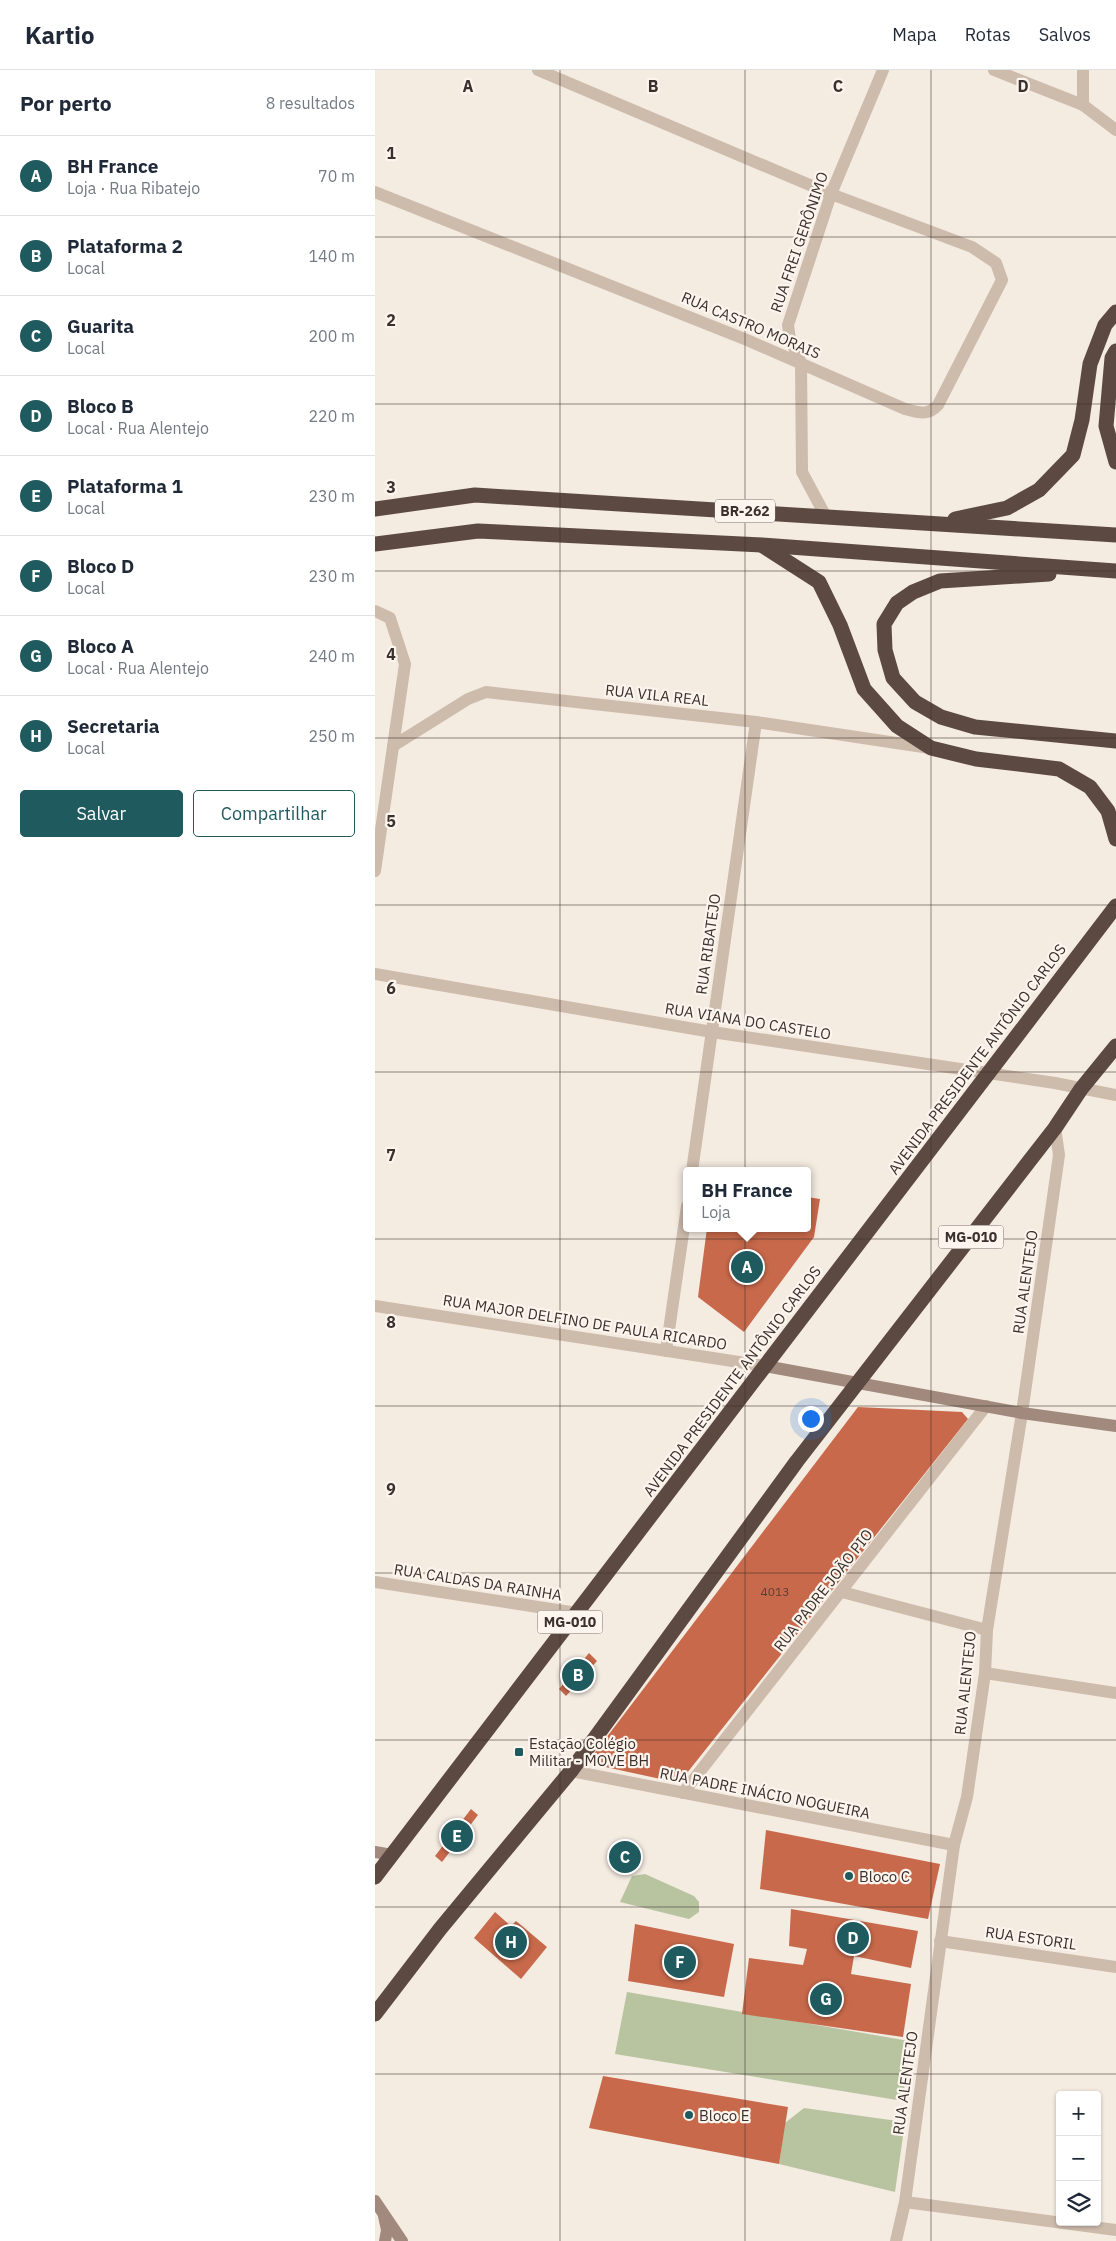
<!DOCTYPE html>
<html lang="pt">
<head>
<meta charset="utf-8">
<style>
	:root { --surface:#fff; --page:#f2f2f3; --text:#1f2937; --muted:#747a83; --line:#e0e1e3; --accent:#1f5a5e }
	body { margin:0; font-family:"IBM Plex Sans",sans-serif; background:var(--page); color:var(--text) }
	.controls { position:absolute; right:15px; bottom:15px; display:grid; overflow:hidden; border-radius:5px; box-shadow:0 1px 4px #0004 }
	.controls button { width:45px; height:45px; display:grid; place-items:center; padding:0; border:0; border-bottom:1px solid var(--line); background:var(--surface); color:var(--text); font:25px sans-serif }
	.you { position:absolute; left:435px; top:1348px; width:18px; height:18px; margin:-12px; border:4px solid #fff; border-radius:50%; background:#1a73e8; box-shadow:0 0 0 8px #1a73e833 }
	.badge { display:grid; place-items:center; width:32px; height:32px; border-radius:50%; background:var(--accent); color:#fff; font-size:16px; font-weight:700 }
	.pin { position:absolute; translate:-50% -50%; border:2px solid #fff; box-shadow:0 1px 5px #0006 }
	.popup { position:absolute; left:308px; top:1097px; width:128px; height:65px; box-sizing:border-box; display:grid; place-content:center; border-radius:5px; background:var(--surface); filter:drop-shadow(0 1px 4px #0005); font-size:16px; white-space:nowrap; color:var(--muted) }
	.popup b { font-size:19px; color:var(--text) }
	.popup::after { content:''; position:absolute; left:50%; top:100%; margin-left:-10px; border:10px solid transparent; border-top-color:var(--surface) }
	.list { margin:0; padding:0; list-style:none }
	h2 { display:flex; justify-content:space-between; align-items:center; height:65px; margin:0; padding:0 20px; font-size:21px }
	h2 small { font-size:16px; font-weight:400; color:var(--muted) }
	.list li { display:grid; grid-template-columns:32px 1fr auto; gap:15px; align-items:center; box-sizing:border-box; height:80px; padding:0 20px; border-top:1px solid var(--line) }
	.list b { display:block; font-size:19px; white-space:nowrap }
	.list p { margin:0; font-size:16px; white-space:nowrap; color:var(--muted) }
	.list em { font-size:16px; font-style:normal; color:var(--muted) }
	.actions { display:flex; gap:10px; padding:15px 20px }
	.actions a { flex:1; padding:11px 0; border:1px solid var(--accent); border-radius:5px; text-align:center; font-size:18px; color:var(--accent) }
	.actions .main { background:var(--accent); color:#fff }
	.icon { flex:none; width:28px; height:28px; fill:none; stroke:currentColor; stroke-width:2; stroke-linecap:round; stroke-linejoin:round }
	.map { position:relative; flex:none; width:741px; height:2171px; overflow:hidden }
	header { display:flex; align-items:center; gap:30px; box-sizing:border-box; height:70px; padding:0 25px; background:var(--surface); border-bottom:1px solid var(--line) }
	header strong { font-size:24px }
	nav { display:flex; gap:28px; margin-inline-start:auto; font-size:18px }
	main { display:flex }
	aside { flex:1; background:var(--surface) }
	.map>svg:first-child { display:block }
</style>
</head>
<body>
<header>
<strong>Kartio</strong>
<nav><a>Mapa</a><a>Rotas</a><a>Salvos</a></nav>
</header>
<main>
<aside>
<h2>Por perto<small>8 resultados</small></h2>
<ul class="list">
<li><span class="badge">A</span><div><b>BH France</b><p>Loja · Rua Ribatejo</p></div><em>70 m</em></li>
<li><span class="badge">B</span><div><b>Plataforma 2</b><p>Local</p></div><em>140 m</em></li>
<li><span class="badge">C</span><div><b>Guarita</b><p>Local</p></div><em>200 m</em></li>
<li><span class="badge">D</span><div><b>Bloco B</b><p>Local · Rua Alentejo</p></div><em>220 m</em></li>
<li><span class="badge">E</span><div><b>Plataforma 1</b><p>Local</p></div><em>230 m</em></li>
<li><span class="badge">F</span><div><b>Bloco D</b><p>Local</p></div><em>230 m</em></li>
<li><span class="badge">G</span><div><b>Bloco A</b><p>Local · Rua Alentejo</p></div><em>240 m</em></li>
<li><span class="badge">H</span><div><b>Secretaria</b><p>Local</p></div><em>250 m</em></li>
</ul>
<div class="actions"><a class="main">Salvar</a><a>Compartilhar</a></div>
</aside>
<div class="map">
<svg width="741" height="2171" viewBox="0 0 741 2171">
	<rect width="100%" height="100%" fill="#f4ebe1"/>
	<!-- green -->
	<g fill="#b8c4a0">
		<path d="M270 1804 319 1826 324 1832V1842L314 1849 245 1832 257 1806Z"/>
		<path d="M252 1922 534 1971 528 2031 240 1984Z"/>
		<path d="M429 2038 530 2052 520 2122 404 2094 410 2053Z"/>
	</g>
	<!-- building -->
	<g fill="#c8694b">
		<path d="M432 1127 445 1129 439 1167 369 1262 323 1227 332 1158H432Z"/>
		<path d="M483 1337 587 1342 593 1349 304 1713 212 1693Z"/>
		<path d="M214 1583 222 1591 191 1626 184 1619Z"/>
		<path d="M96 1739 103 1745 67 1792 60 1786Z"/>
		<path d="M391 1760 565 1794 553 1849 385 1819Z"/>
		<path d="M249 1782 259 1792 248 1801 240 1794Z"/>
		<path d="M416 1839 543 1861 536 1898 479 1886 476 1904 536 1914 528 1967 367 1944 374 1888 428 1895 432 1879 414 1876Z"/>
		<path d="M120 1842 136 1856 141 1851 172 1877 146 1909 99 1868Z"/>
		<path d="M260 1854 359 1874 349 1927 253 1911Z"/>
		<path d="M228 2006 413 2037 404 2094 214 2058Z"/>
	</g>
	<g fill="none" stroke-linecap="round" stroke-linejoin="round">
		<!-- street -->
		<g stroke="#cdbbac" stroke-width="12">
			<path d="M619 0 708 35 741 60"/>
			<path d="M708 0V35"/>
			<path d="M0 122 372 270 530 339C544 343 553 346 563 335L627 210 621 193 597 177 456 124 163 0"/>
			<path d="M450 445 427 402 426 293 415 269 413 255 456 124 508 0"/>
			<path d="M0 541 15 548 30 594 0 801"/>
			<path d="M18 676 93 629 111 622 381 652 555 678"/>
			<path d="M0 904 337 962 680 1013 741 1025"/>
			<path d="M317 1101 381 652"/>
			<path d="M0 1236 390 1296"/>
			<path d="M291 1281 312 1136"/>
			<path d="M0 1512 202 1543"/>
			<path d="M467 1522 612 1560"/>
			<path d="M610 1603 741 1623"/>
			<path d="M196 1701 579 1775"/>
			<path d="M308 1723 611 1336"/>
			<path d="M565 1871 741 1897"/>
			<path d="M530 2132 741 2160"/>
			<path d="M521 2171 530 2132 579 1775 592 1727 610 1603 612 1560 647 1343 684 1085 680 1058"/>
		</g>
		<!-- secondary -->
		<g stroke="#a18a7d" stroke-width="12">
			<path d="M390 1296 647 1343 741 1356"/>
			<path d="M0 1782 17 1785"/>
			<path d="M0 2131 27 2171"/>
			<path d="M9 2146 12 2160 10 2171"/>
		</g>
		<!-- highway -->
		<g stroke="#5c4a42" stroke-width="15">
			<path d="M741 281 737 288 731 356 741 392"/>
			<path d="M0 439 100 425 741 465"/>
			<path d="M580 449 632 438 664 420 698 385 707 350 715 294 730 255 741 242"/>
			<path d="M0 474 103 461 387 475 741 501"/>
			<path d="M388 476 444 512 465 555 489 619 522 656 556 678 601 689 684 699 715 717 733 741 741 769"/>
			<path d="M674 504 565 511 538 522 522 533 509 554 510 580 518 608 540 632 566 647 600 657 741 671"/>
			<path d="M0 1807 741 836"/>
			<path d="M0 1944 65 1859 196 1701 422 1391 680 1058 706 1019 741 976"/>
		</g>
	</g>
	<!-- grid -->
	<path fill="none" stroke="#3b302b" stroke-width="1" stroke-opacity="0.55" d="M185 0V2171M370 0V2171M556 0V2171M0 167H741M0 334H741M0 501H741M0 668H741M0 835H741M0 1002H741M0 1169H741M0 1336H741M0 1503H741M0 1670H741M0 1837H741M0 2004H741"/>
	<!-- markers -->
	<g fill="#1f5a5e" stroke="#fbf5ee" stroke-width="2">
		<rect x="139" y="1677" width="10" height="10" rx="2.5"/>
		<circle cx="474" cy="1806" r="5"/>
		<circle cx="314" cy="2045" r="5"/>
	</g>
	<g text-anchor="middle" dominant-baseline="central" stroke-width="4.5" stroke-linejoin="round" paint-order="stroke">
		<!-- number labels -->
		<g font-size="12" fill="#5e3e33">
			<text x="400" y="1521">4013</text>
		</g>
		<!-- shield labels -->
		<g fill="#fbf5ee" stroke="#756b66" stroke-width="1">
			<rect x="340" y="429.5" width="60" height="23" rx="4"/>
			<rect x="563.5" y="1155.5" width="65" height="23" rx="4"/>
			<rect x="162.5" y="1540.5" width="65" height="23" rx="4"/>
		</g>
		<g font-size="14" font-weight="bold" fill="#3b302b">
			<text x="370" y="441">BR-262</text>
			<text x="596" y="1167">MG-010</text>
			<text x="195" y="1552">MG-010</text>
		</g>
		<!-- street labels -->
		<g font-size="15" fill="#3b302b" stroke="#fbf5ee">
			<text transform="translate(424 172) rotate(-71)">RUA FREI GERÔNIMO</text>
			<text transform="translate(376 255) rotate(23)">RUA CASTRO MORAIS</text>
			<text transform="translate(282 625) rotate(6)">RUA VILA REAL</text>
			<text transform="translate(333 874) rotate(-82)">RUA RIBATEJO</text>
			<text transform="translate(373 951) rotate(9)">RUA VIANA DO CASTELO</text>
			<text transform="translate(602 989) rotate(-53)">AVENIDA PRESIDENTE ANTÔNIO CARLOS</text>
			<text transform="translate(650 1212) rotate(-82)">RUA ALENTEJO</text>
			<text transform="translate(210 1252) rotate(9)">RUA MAJOR DELFINO DE PAULA RICARDO</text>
			<text transform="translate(357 1311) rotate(-53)">AVENIDA PRESIDENTE ANTÔNIO CARLOS</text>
			<text transform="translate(103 1512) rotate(9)">RUA CALDAS DA RAINHA</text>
			<text transform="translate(448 1520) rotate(-52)">RUA PADRE JOÃO PIO</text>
			<text transform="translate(590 1613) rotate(-84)">RUA ALENTEJO</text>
			<text transform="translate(390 1723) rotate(11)">RUA PADRE INÁCIO NOGUEIRA</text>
			<text transform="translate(656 1868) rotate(8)">RUA ESTORIL</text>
			<text transform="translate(530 2013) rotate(-82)">RUA ALENTEJO</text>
		</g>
		<!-- poi labels -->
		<g font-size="15" fill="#3b302b" stroke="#fbf5ee" text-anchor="start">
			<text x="154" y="1673">Estação Colégio<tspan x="154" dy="17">Militar - MOVE BH</tspan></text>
			<text x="484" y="1806">Bloco C</text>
			<text x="324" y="2045">Bloco E</text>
		</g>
	</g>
	<g font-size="16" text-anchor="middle" font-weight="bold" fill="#3b302b" stroke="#fbf5ee" stroke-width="4.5" stroke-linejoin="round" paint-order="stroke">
		<text x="93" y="22">A</text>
		<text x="278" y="22">B</text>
		<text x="463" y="22">C</text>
		<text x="648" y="22">D</text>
		<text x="16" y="89">1</text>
		<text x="16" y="256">2</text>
		<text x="16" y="423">3</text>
		<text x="16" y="590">4</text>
		<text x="16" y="757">5</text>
		<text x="16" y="924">6</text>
		<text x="16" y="1091">7</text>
		<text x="16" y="1258">8</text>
		<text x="16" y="1425">9</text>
	</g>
</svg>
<div class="controls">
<button>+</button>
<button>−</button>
<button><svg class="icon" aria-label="layers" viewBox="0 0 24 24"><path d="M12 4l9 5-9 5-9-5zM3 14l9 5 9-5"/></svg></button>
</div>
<div class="you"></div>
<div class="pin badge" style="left:372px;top:1197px">A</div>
<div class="popup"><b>BH France</b>Loja</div>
<div class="pin badge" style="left:203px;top:1605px">B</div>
<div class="pin badge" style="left:250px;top:1787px">C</div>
<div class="pin badge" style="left:478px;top:1868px">D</div>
<div class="pin badge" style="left:82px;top:1766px">E</div>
<div class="pin badge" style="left:305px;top:1892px">F</div>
<div class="pin badge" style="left:451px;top:1929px">G</div>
<div class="pin badge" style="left:136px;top:1872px">H</div>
</div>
</main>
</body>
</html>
